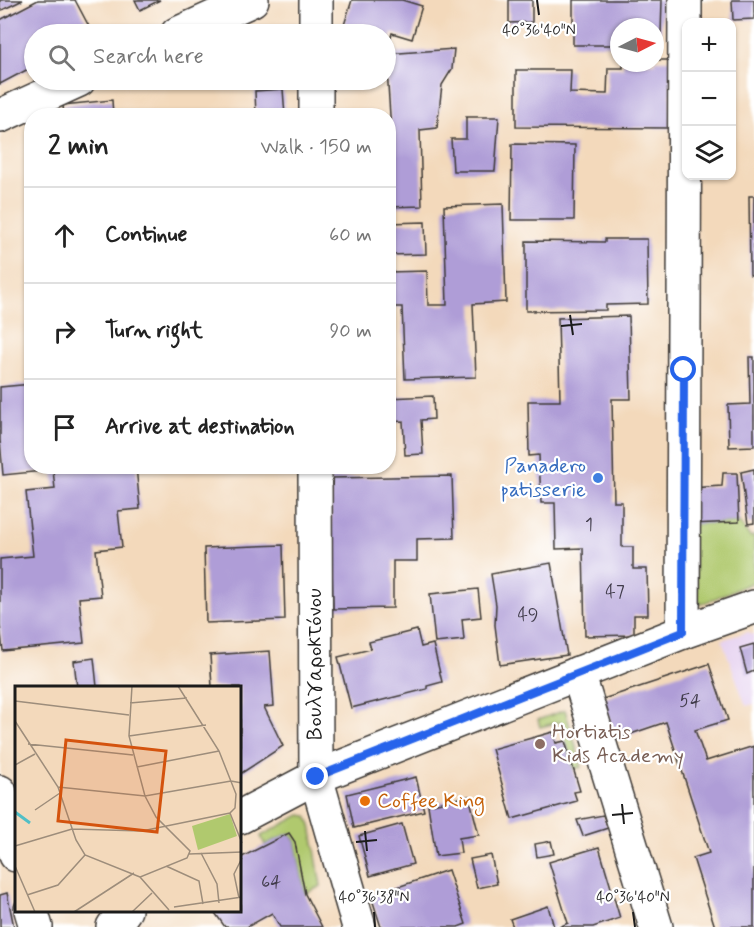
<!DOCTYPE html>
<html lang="en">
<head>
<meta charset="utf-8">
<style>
	:root { --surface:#fff; --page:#f2f2f2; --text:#222; --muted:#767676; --line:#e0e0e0 }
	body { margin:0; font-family:Mynerve,sans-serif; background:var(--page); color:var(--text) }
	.controls { position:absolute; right:18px; top:18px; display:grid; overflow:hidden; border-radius:12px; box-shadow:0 2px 4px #0004 }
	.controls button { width:54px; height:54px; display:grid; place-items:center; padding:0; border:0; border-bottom:2px solid var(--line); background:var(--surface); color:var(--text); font:30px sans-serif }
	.compass { position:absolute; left:610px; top:18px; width:54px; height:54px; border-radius:50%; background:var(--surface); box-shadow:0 2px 4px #0004; rotate:84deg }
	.stop { position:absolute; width:18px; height:18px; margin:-14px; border:4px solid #2563eb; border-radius:50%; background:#fff }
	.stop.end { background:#2563eb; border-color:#fff; box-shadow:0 2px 6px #0008 }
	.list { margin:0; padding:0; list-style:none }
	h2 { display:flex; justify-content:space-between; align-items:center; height:78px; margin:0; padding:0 24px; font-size:26px }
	h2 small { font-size:20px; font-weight:400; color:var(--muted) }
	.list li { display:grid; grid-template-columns:39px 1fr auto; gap:18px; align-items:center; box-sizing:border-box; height:96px; padding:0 24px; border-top:2px solid var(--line) }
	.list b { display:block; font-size:22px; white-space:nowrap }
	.list em { font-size:20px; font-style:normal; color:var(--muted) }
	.icon { flex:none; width:33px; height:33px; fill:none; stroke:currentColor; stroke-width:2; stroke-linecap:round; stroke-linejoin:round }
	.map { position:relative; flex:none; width:754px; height:927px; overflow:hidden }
	.search { position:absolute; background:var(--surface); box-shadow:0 2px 4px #0004; left:24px; top:24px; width:372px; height:66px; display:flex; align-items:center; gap:15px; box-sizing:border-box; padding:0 21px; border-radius:33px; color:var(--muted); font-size:22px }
	.panel { position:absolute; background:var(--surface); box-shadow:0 2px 4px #0004; left:24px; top:108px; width:372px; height:366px; border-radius:24px }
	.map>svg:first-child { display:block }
</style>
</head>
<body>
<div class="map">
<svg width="754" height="927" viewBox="0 0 754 927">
	<rect width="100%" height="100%" fill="#fff"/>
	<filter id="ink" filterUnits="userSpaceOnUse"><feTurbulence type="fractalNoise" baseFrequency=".0167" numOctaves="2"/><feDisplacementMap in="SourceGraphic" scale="12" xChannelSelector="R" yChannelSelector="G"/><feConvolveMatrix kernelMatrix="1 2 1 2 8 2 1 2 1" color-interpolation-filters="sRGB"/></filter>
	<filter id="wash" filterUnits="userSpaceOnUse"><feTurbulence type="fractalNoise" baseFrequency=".008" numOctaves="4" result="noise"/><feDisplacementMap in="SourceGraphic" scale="24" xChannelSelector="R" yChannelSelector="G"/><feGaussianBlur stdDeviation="1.35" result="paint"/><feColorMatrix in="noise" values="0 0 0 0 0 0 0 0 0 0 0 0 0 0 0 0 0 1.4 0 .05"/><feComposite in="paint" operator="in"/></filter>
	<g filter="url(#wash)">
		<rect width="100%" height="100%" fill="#f3d9bb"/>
		<!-- built -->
		<path fill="#e6d2f0" d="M748 632 754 635V704L746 706 722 640Z"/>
		<!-- green -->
		<g fill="#b0c96e" stroke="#667245" stroke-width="1.5">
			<path d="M739 522 750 537 754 536V582L699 605 690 524Z"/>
			<path d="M565 710 582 767 574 769 560 722 540 727 538 720Z"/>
			<path d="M300 815 307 816 311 825 321 886 305 894 295 842 290 833 265 845 261 836Z"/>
		</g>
		<g id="blocks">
			<!-- building -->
			<g fill="#af9dd7">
				<path d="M0 0H23L0 11Z"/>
				<path d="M38 0H75L93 34H34V66L0 84V20Z"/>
				<path d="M135 0H160L140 10Z"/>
				<path d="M352 0H402L422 6 412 39 392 33 386 54V34H355L356 29 344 25Z"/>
				<path d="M509 0H532V22L509 23Z"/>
				<path d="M573 0H662L661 33H655V27H619V45H573Z"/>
				<path d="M732 0H754V19L733 20Z"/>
				<path d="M454 49 452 69 442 85 437 128 420 130 422 206 388 207V131H391L386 54Z"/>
				<path d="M655 60H671L670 128 516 127V70H571L570 93 607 94 608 68H623V63H655Z"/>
				<path d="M283 89 285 116H256L255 91Z"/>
				<path d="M112 100 113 116H64L63 105Z"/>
				<path d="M466 117H499L495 171H453L451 139H466Z"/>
				<path d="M512 144 575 145 574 220H511Z"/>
				<path d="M749 196H754V275H750Z"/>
				<path d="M503 204 506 302 473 304 476 377 405 379 402 307H388V272L427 271 428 305H447L444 206Z"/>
				<path d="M425 222 426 254 388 255V223Z"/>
				<path d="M605 239H647L648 304 606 305V310L526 311V241L605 242Z"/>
				<path d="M629 316 631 399H612L614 502H622V547H633V569H647L648 615H634V635L585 636 583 548 556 549 555 503H541L539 455 529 456 528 401H560L558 318Z"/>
				<path d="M749 357H754V446L729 447 728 405 750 404Z"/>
				<path d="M32 384V466H136L140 509 118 511 122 547 96 550 101 596 79 598 84 643 3 651 0 625V559L33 556 26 492 55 489 53 470 3 475 0 440V387Z"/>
				<path d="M433 396 434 419 421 420 423 454 405 455 403 421 388 422V398Z"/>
				<path d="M754 469V523L748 524 741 472Z"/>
				<path d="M723 473H737L739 522 690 524V488L722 486Z"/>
				<path d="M452 476 454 538 417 539V561H393V608L333 609 330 478Z"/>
				<path d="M283 545 285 620 206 623 204 548Z"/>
				<path d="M551 563 567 655 500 665 495 625 496 605 491 574Z"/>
				<path d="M478 589 481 617 462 619 464 640 435 643 430 594Z"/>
				<path d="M417 630 421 647 433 644 442 682 427 686V689L351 708 338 657 371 649 369 642Z"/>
				<path d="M754 644V671L747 674 740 648Z"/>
				<path d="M270 651 274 706 264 707 283 746 240 774V687H212L210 655Z"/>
				<path d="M94 658 97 687H77L74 661Z"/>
				<path d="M709 664 728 720 695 730 706 761 754 746V927H715L693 858 709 853 666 722 616 739 603 699Z"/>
				<path d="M553 732 556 743 565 741 580 791 574 792 577 801 512 819 492 749Z"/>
				<path d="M416 777 424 811 354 828 347 794Z"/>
				<path d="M469 796 479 835 459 838 461 853 436 856 428 805Z"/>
				<path d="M603 815 608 828 583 836 577 820Z"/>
				<path d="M402 824 413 864 370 876 359 836Z"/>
				<path d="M289 833 295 842 305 894 322 927H280L272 913 247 927H225L213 910H240V858Z"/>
				<path d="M551 841 554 854 537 857 535 844Z"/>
				<path d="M599 847 620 918 593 927H559L568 923 549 862Z"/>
				<path d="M491 855 497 884 477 888 470 859Z"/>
				<path d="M448 870 466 924 458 927H381L371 896Z"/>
				<path d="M7 893 14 927H0V895Z"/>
				<path d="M548 906 554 927H513L510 919Z"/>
			</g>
		</g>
	</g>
	<g filter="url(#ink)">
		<use href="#blocks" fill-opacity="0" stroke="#3c3834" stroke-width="1.5"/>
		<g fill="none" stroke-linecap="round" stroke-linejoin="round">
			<!-- minor casing -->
			<g stroke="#3c3834" stroke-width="36">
				<g id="minor">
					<path d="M177 34 252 0"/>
					<path d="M316 34V0"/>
					<path d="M0 116 79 80"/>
					<path d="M316 116V80"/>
					<path d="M315 466 316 777 359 927"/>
					<path d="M683 632 685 0"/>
					<path d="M578 673 656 927"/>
					<path d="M0 792 16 855"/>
					<path d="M31 910 36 927"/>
				</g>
			</g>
			<!-- tertiary casing -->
			<g stroke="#3c3834" stroke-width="36">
				<g id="tertiary">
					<path d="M240 817 316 777 683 632 754 607"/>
					<path d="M113 927 125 910"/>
				</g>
			</g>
			<!-- minor -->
			<use href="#minor" stroke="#fff" stroke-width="33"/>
			<!-- tertiary -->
			<use href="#tertiary" stroke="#fff" stroke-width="33"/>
		</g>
	</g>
	<g fill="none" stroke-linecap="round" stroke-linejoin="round" filter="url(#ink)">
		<!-- route -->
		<path stroke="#2563eb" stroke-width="8" d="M316 777 683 632 684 370"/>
	</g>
	<!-- ticks -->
	<path fill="none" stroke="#1c1c1c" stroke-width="2" d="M537 0 539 15M570 315 573 335M561 326 582 324M622 804 624 824M612 815 633 813M365 831 367 851M356 842 377 840M374 912 375 927M633 912 635 927"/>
	<!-- markers -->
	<circle fill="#3f7fe0" stroke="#fff" stroke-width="2" cx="598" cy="478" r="6"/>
	<circle fill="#8d6e63" stroke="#fff" stroke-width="2" cx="540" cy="744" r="6"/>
	<circle fill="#e8710a" stroke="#fff" stroke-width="2" cx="365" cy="801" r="6"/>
	<g text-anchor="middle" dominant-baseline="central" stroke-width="4.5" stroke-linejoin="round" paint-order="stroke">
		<!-- number labels -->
		<g font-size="18" fill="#413c4b">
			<text x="589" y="525">1</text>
			<text x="615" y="592">47</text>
			<text x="528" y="615">49</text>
			<text x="690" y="701">54</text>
			<text x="271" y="882">64</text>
		</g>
		<!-- shop labels -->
		<g font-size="21" fill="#366cbe" stroke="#fff" text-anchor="end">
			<text x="586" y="466">Panadero<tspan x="586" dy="24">patisserie</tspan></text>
		</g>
		<!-- street labels -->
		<g font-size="21" fill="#1c1c1c" stroke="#fff">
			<text transform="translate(315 664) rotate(-90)">Βουλγαροκτόνου</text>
		</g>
		<!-- education labels -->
		<g font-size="21" fill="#785e54" stroke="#fff" text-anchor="start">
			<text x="552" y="732">Hortiatis<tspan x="552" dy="24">Kids Academy</tspan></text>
		</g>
		<!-- food labels -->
		<g font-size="21" fill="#c56008" stroke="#fff" text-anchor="start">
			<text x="377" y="801">Coffee King</text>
		</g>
	</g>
	<!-- overview -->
	<g transform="translate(15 686)">
		<rect width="226" height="226" fill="#f3d9bb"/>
		<path d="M215 128 222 150 183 164 177 140Z" fill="#b0c96e"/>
		<path fill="none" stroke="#51bfc6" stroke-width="3" d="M0 126 15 137"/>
		<path fill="none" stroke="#9d8d7b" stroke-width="1.5" d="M117 0 114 50 130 110 141 131 175 165 172 172 125 191 154 224M163 0 204 65 221 108 220 122 215 127 227 157M0 15 114 29M115 17 172 12M0 35 43 101 61 154 70 169 125 191M114 50 191 39M13 58 118 69M0 79 20 68M122 81 204 65M43 101 130 110 216 95 227 97M20 124 45 107M0 160 57 143 127 145 215 127M186 167 202 198 204 217M174 168 227 166M0 180 20 226M151 180 184 195 188 218M12 209 43 199 70 169M224 212 219 188 227 172M159 221 227 211M59 226 119 187M117 226 137 207"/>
		<path fill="#d4530e" fill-opacity="0.15" stroke="#d4530e" stroke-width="3" d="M51 54 151 65 142 146 43 135Z"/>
		<rect width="226" height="226" fill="none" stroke="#1c1c1c" stroke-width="3"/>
	</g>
	<g font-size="15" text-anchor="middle" fill="#1c1c1c" stroke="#fff" stroke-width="4.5" stroke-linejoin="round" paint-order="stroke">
		<text x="539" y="35">40°36'40"N</text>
		<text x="374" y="902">40°36'38"N</text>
		<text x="633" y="902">40°36'40"N</text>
	</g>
</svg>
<div class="controls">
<button>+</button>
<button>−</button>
<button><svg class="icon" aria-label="layers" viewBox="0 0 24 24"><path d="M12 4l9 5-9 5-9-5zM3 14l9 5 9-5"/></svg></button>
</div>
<svg class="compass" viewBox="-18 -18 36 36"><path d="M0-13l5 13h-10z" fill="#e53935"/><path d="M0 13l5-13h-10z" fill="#767676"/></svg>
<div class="stop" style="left:684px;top:370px"></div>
<div class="stop end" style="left:316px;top:777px"></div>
<div class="search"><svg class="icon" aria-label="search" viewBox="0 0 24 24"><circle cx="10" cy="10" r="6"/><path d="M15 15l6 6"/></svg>Search here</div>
<section class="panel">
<h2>2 min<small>Walk · 150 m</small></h2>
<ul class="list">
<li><svg class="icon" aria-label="ahead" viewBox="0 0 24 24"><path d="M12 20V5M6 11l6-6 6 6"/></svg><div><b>Continue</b></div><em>60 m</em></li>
<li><svg class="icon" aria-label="right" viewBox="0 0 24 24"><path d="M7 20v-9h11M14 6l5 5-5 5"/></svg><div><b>Turn right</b></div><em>90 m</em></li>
<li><svg class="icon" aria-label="arrive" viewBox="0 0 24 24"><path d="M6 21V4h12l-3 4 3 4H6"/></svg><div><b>Arrive at destination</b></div></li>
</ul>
</section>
</div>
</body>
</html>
